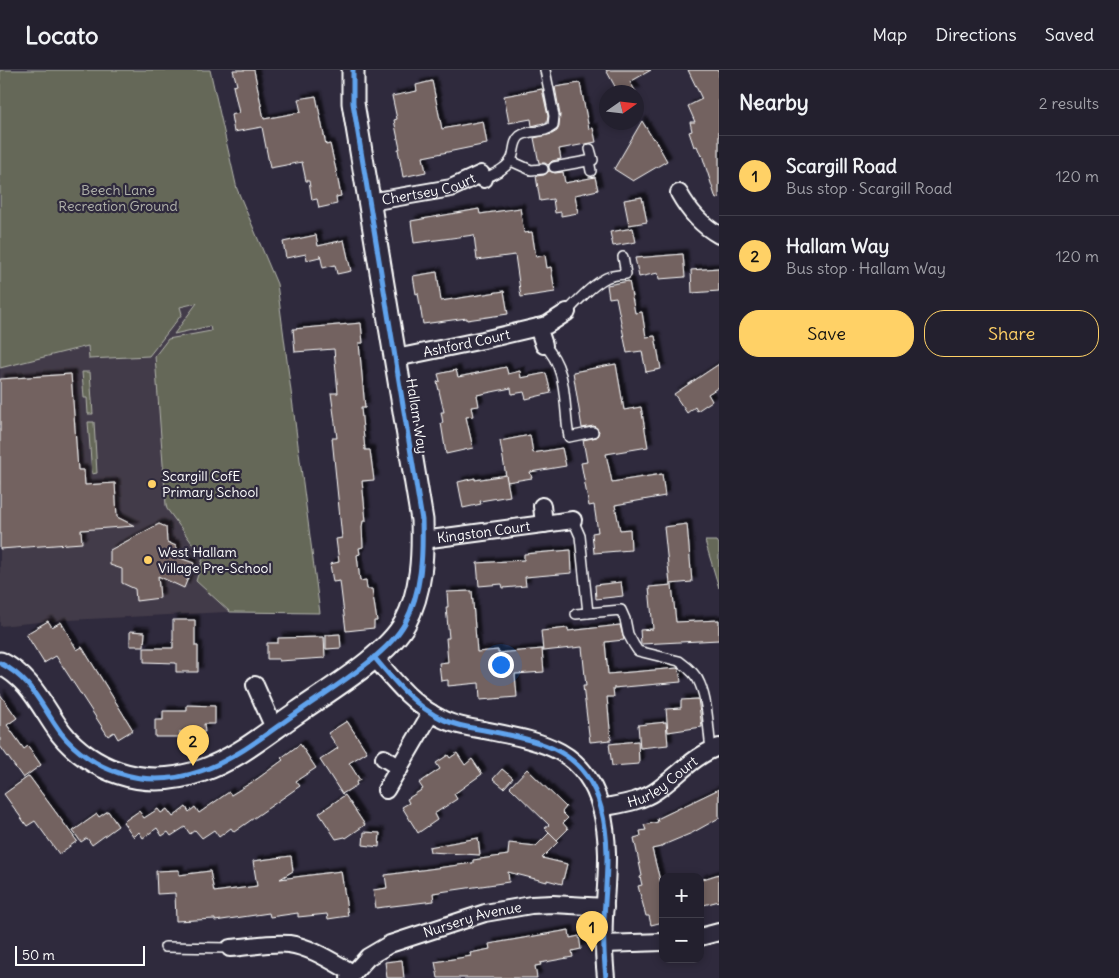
<!DOCTYPE html>
<html lang="en">
<head>
<meta charset="utf-8">
<style>
	:root { --surface:#23202e; --page:#2b2836; --text:#f1f3f6; --muted:#a3a3aa; --line:#403e4a; --accent:#ffd166 }
	body { margin:0; font-family:Delius,sans-serif; background:var(--page); color:var(--text) }
	.controls { position:absolute; right:15px; bottom:15px; display:grid; overflow:hidden; border-radius:10px; box-shadow:0 2px 8px #0003 }
	.controls button { width:45px; height:45px; display:grid; place-items:center; padding:0; border:0; border-bottom:1px solid var(--line); background:var(--surface); color:var(--text); font:25px sans-serif }
	.compass { position:absolute; left:599px; top:15px; width:45px; height:45px; border-radius:50%; background:var(--surface); box-shadow:0 2px 8px #0003; rotate:76deg }
	.scale { position:absolute; left:15px; bottom:12px; width:130px; box-sizing:border-box; padding-left:5px; border:2px solid #fff; border-top:0; font-size:14px; line-height:18px; white-space:nowrap; color:#fff; -webkit-text-stroke:4px #2f2a3d; paint-order:stroke }
	.you { position:absolute; left:500px; top:594px; width:18px; height:18px; margin:-12px; border:4px solid #fff; border-radius:50%; background:#1a73e8; box-shadow:0 0 0 8px #1a73e833 }
	.badge { display:grid; place-items:center; width:32px; height:32px; border-radius:50%; background:var(--accent); color:#111; font-size:16px; font-weight:700 }
	.pin { position:absolute; translate:-50% -41px; filter:drop-shadow(0 1px 2px #0008) }
	.pin::after { content:''; position:absolute; top:26px; width:18px; height:15px; background:inherit; clip-path:polygon(0 0,100% 0,50% 100%) }
	.list { margin:0; padding:0; list-style:none }
	h2 { display:flex; justify-content:space-between; align-items:center; height:65px; margin:0; padding:0 20px; font-size:21px }
	h2 small { font-size:16px; font-weight:400; color:var(--muted) }
	.list li { display:grid; grid-template-columns:32px 1fr auto; gap:15px; align-items:center; box-sizing:border-box; height:80px; padding:0 20px; border-top:1px solid var(--line) }
	.list b { display:block; font-size:19px; white-space:nowrap }
	.list p { margin:0; font-size:16px; white-space:nowrap; color:var(--muted) }
	.list em { font-size:16px; font-style:normal; color:var(--muted) }
	.actions { display:flex; gap:10px; padding:15px 20px }
	.actions a { flex:1; padding:11px 0; border:1px solid var(--accent); border-radius:20px; text-align:center; font-size:18px; color:var(--accent) }
	.actions .main { background:var(--accent); color:#111 }
	.map { position:relative; flex:none; width:719px; height:908px; overflow:hidden }
	header { display:flex; align-items:center; gap:30px; box-sizing:border-box; height:70px; padding:0 25px; background:var(--surface); border-bottom:1px solid var(--line) }
	header strong { font-size:24px }
	nav { display:flex; gap:28px; margin-inline-start:auto; font-size:18px }
	main { display:flex }
	aside { flex:1; background:var(--surface) }
	.map>svg:first-child { display:block }
</style>
</head>
<body>
<header>
<strong>Locato</strong>
<nav><a>Map</a><a>Directions</a><a>Saved</a></nav>
</header>
<main>
<div class="map">
<svg width="719" height="908" viewBox="0 0 719 908">
	<defs>
		<filter id="shadow"><feDropShadow dx="4.5" dy="-4.5" stdDeviation="1" flood-color="#0009"/></filter>
	</defs>
	<rect width="100%" height="100%" fill="#2f2a3d"/>
	<filter id="ink" filterUnits="userSpaceOnUse"><feTurbulence type="fractalNoise" baseFrequency=".02" numOctaves="2"/><feDisplacementMap in="SourceGraphic" scale="10" xChannelSelector="R" yChannelSelector="G"/><feConvolveMatrix kernelMatrix="1 2 1 2 8 2 1 2 1" color-interpolation-filters="sRGB"/></filter>
	<g filter="url(#ink)">
		<!-- built -->
		<path fill="#433b48" d="M277 214 320 543 226 542 49 551 0 556V287L151 244Z"/>
		<!-- green -->
		<g fill="#656859" stroke="#b2b4ac">
			<path d="M0 0H210L237 119 277 214 320 543 230 542 196 511 203 488 167 439 166 435 155 286 168 269 211 261 210 256 174 264 197 233 180 237 182 244 149 286 89 289 88 276 0 298Z"/>
			<path d="M82 302H90L93 344H88L87 328H84Z"/>
			<path d="M88 352H94L97 403 92 404Z"/>
			<path d="M705 471H717L719 474V518Z"/>
		</g>
		<!-- building -->
		<g fill="#736260" stroke="#fff" filter="url(#shadow)">
			<path d="M233 0H254L264 49 301 42 298 29 316 26 326 75 330 74 336 100 341 126 336 127 337 134 319 138 317 129 312 130 309 111H306L302 92 270 98 262 57 234 62 231 45 239 43 233 16 237 15Z"/>
			<path d="M606 0H651L630 12 636 22H618Z"/>
			<path d="M688 0H719V128L716 129 702 85 701 86 697 76 694 77 689 62 692 61 690 52H695L688 36 702 29Z"/>
			<path d="M432 11 442 59 483 51 487 74 423 87 426 102 403 107 398 79H400L394 50 397 49 392 26 417 21 416 15Z"/>
			<path d="M580 13 589 59 593 58 596 72 559 79 561 89 552 91 548 95 545 93H539L534 68 552 64 557 61 559 57 560 45 555 17Z"/>
			<path d="M542 19 548 46 547 52 532 56 531 49 509 53 504 26Z"/>
			<path d="M642 51 653 69 654 68 667 91 633 111 614 99Z"/>
			<path d="M549 101 555 103 563 102 565 113 595 107 598 120 575 125 578 143 561 146V142L555 143 553 129 540 131 536 106 544 105Z"/>
			<path d="M642 127 647 152 629 155 624 130Z"/>
			<path d="M520 138 524 163 532 162 536 187 545 185 547 198 551 197 555 222 521 227 515 185 477 190 474 165 414 173 411 151 479 139 480 144Z"/>
			<path d="M633 158 636 172 613 176 610 162Z"/>
			<path d="M316 165 318 176 344 170 351 201 337 204 335 195 323 198 320 184V187L307 190 306 184 286 188 283 172Z"/>
			<path d="M683 184 685 207 659 209 658 203 639 207 635 188Z"/>
			<path d="M719 198V221L692 223 691 200Z"/>
			<path d="M437 202 441 231 504 221 508 244 467 250V248L423 254 418 223 416 224 413 206Z"/>
			<path d="M629 211 635 243 642 242 646 267 655 266 661 299 646 302 642 281 627 283 616 227 609 228 607 215Z"/>
			<path d="M361 253 363 273H359L365 338H361L365 380H370L374 410 362 411 366 451H363L362 457 363 477 359 478 360 484 357 485 360 511 366 510 367 519H372L377 551H374V558L346 561 340 511 333 512 330 494 339 492 336 469 342 468 332 368H337L331 323H338L334 279 295 282 293 259Z"/>
			<path d="M616 294 624 340 641 337 648 377 606 384 612 412 662 404 665 426 615 435 620 460 630 459 631 480 594 483 592 463 598 462 594 435 589 436 581 393 587 392 583 370 597 367 599 361 594 356 582 358 573 302Z"/>
			<path d="M719 294V317L708 324 712 331 697 341 695 337 687 343 674 324Z"/>
			<path d="M506 297 508 304 520 301 521 308 546 303 551 323 526 329 524 322 512 324 511 318 477 325 479 336 471 337 473 346 466 347 473 378 446 384 441 353H443L441 342H444L437 312 440 311 438 304 456 300 458 307Z"/>
			<path d="M71 304 78 400H84L85 415 115 413 117 447 135 456 81 460 82 473 0 479V309Z"/>
			<path d="M530 365 533 383 562 378 566 396 530 402 532 408 507 412 500 371Z"/>
			<path d="M506 405 510 426 480 431 481 434 463 438 458 412 475 408V410Z"/>
			<path d="M159 454 166 457 167 472 176 476 177 487 194 493 184 518 158 506 160 528 136 531 135 519 122 513V499L110 495V480Z"/>
			<path d="M687 454 692 512 670 514 664 457Z"/>
			<path d="M571 480 572 503 525 507 526 516 503 518 502 514 479 516 477 493 524 490V484Z"/>
			<path d="M621 512 623 526 596 529 595 515Z"/>
			<path d="M672 515 676 552 719 550V570L641 574 640 560 653 559 649 517Z"/>
			<path d="M472 521 477 582 498 580V583L542 579 544 602 515 604 517 627 480 630 479 613 448 616V610L441 611 439 593 448 592 446 568H449L446 537H448L447 522Z"/>
			<path d="M173 550H195V576H198V602H176V593L144 592V578H173Z"/>
			<path d="M48 551 52 557 61 552 77 580 82 577 133 660 118 669 114 662 108 666 56 586 44 593 26 564Z"/>
			<path d="M620 555 624 570 605 572 608 604 678 598 679 599 681 612 613 618 614 627H607L611 670 590 672 583 616H586L582 577 543 581 541 561 568 558V561Z"/>
			<path d="M130 561 145 562 144 576H130Z"/>
			<path d="M340 564 341 578 326 579V565Z"/>
			<path d="M324 567 325 588 279 591V589H267V573H278V568Z"/>
			<path d="M0 624 17 648 7 655 24 679 28 676 41 695 23 708 0 676Z"/>
			<path d="M698 629 702 657 668 662 666 639 681 638V630Z"/>
			<path d="M187 635 215 636V654H204L205 662H180V667H155V650H163V641H187Z"/>
			<path d="M347 651 367 682 349 693 360 710 356 712 357 715 342 724 320 690 338 678 328 663Z"/>
			<path d="M666 652 668 675 640 678 638 655Z"/>
			<path d="M638 671 639 694 612 696 609 674Z"/>
			<path d="M300 674 316 698 296 711 300 716 234 762 231 758 219 767 214 760 202 768 195 760 190 764 185 757 171 766 168 762 162 766 157 758 143 768 139 762 134 767 123 752 139 741 144 748 158 739 161 743 167 739 173 747 186 737 189 742 195 737 199 743 229 722 231 725 257 709 283 690 281 688Z"/>
			<path d="M457 683 465 695 472 689 482 704 454 724 457 729 434 744 437 750 418 763 402 737 409 733 407 729 423 719 419 713 440 699 436 693 448 685 450 688Z"/>
			<path d="M502 699 513 708 504 718 493 709Z"/>
			<path d="M527 699 566 737 562 742 568 748 563 753 568 759 557 770 545 758 549 755 510 717Z"/>
			<path d="M29 706 77 771 59 784 35 751 27 756 4 724Z"/>
			<path d="M719 719V748L692 763 661 776V777L652 779 663 822V852L651 855 649 846H646L638 816 642 815 640 807 642 806 634 768 641 766 640 761 646 760 644 755 658 752 657 749Z"/>
			<path d="M345 725 365 755 346 768 345 767 336 769 319 743Z"/>
			<path d="M108 741 118 756 92 775 87 768 81 772 73 761 97 744 99 747Z"/>
			<path d="M364 762 380 763 379 777 363 775Z"/>
			<path d="M549 763 558 772 542 788 567 794 562 814 547 810V812L508 802 509 812 433 823 434 831 376 838 373 820 387 818 385 805 473 793V790L508 785 509 773 536 776Z"/>
			<path d="M478 768 480 785 430 782 429 777Z"/>
			<path d="M291 786 293 801 280 809 341 801 348 846 328 849 327 844 298 847V843L270 847 269 843 215 851V849L176 851 175 823 157 824 156 801 179 800V805L210 801 214 822 257 816 253 791Z"/>
			<path d="M719 804V831L700 836V810Z"/>
			<path d="M569 860 570 868 579 866 581 879 572 881 573 887 540 893 541 895 535 896 537 908H438L435 892 471 886 470 883 490 879 489 874Z"/>
			<path d="M402 890 404 908H387L385 892Z"/>
		</g>
		<g fill="none" stroke-linecap="round" stroke-linejoin="round">
			<!-- service casing -->
			<g stroke="#fff" stroke-width="12">
				<g id="service">
					<path d="M511 91 531 100 543 99"/>
					<path d="M589 91 591 101"/>
					<path d="M554 97 593 90 590 79"/>
					<path d="M484 109C493 104 507 99 512 88 515 81 513 72 520 66 529 59 544 64 553 56L554 46 545 0"/>
					<path d="M567 242C576 232 594 214 606 208 612 205 619 205 626 204L623 187"/>
					<path d="M544 275C569 299 563 336 569 367L593 362"/>
					<path d="M573 450 580 466 588 543"/>
					<path d="M576 544 621 540 625 549 628 564 634 575 638 581 679 591C686 596 697 605 700 614 708 633 708 658 711 679"/>
					<path d="M165 877 230 878"/>
				</g>
			</g>
			<!-- minor casing -->
			<g stroke="#fff" stroke-width="20">
				<g id="minor">
					<path d="M679 123C689 141 701 155 719 165"/>
					<path id="s1" d="M370 132 451 118 481 104 484 109"/>
					<path d="M538 257 544 275"/>
					<path id="s2" d="M396 288 483 270 538 257 547 255 567 242"/>
					<path d="M542 436 544 454"/>
					<path id="s3" d="M423 470 573 450"/>
					<path d="M374 587C395 612 414 636 444 650 457 656 471 658 484 660 538 671 585 677 601 738 611 775 606 811 604 848 603 868 604 888 606 908"/>
					<path d="M255 615 274 658"/>
					<path d="M384 688 400 698"/>
					<path d="M386 720 431 643"/>
					<path id="s4" d="M601 738C620 734 640 732 656 721 678 706 694 685 719 677"/>
					<path d="M700 867 719 862"/>
					<path d="M604 874 663 872"/>
					<path d="M230 878C249 877 270 872 289 874 311 877 333 892 353 903"/>
					<path id="s5" d="M349 908 368 887 390 874 485 843 531 835 553 834 605 837"/>
				</g>
			</g>
			<!-- tertiary casing -->
			<g stroke="#fff" stroke-width="25">
				<path id="tertiary" d="M0 593C32 609 41 636 61 663 75 681 97 696 119 703 146 712 175 710 201 701 237 689 267 663 298 642 329 620 387 586 405 553 422 521 423 485 422 450L353 33V0"/>
			</g>
			<!-- service -->
			<use href="#service" stroke="#2f2a3d" stroke-width="9"/>
			<!-- minor -->
			<use href="#minor" stroke="#2f2a3d" stroke-width="16"/>
			<!-- tertiary -->
			<use href="#tertiary" stroke="#2f2a3d" stroke-width="21"/>
			<!-- cycleway casing -->
			<g stroke="#2f2a3d" stroke-width="8">
				<g id="cycleway">
					<path d="M374 587C395 612 414 636 444 650 457 656 471 658 484 660 538 671 585 677 601 738 611 775 606 811 604 848 603 868 604 888 606 908"/>
					<path d="M0 593C32 609 41 636 61 663 75 681 97 696 119 703 146 712 175 710 201 701 237 689 267 663 298 642 329 620 387 586 405 553 422 521 423 485 422 450L353 33V0"/>
				</g>
			</g>
			<!-- cycleway -->
			<use href="#cycleway" stroke="#60a3ed" stroke-width="5"/>
		</g>
	</g>
	<!-- markers -->
	<g fill="#ffd166" stroke="#2f2a3d" stroke-width="2">
		<circle cx="152" cy="414" r="5"/>
		<circle cx="148" cy="490" r="5"/>
	</g>
	<g text-anchor="middle" dominant-baseline="central" stroke-width="4.5" stroke-linejoin="round" paint-order="stroke">
		<!-- street labels -->
		<g font-size="14" fill="#fff" stroke="#2f2a3d">
			<text stroke="none"><textPath href="#s1" startOffset="60">Chertsey Court</textPath></text>
			<text stroke="none"><textPath href="#s2" startOffset="72">Ashford Court</textPath></text>
			<text transform="translate(417 346) rotate(81)">Hallam Way</text>
			<text stroke="none"><textPath href="#s3" startOffset="61">Kingston Court</textPath></text>
			<text stroke="none"><textPath href="#s4" startOffset="68">Hurley Court</textPath></text>
			<text stroke="none"><textPath href="#s5" startOffset="140">Nursery Avenue</textPath></text>
		</g>
		<!-- park labels -->
		<g font-size="14" fill="#b2b4ac" stroke="#2f2a3d">
			<text x="118" y="120">Beech Lane<tspan x="118" dy="16">Recreation Ground</tspan></text>
		</g>
		<!-- poi labels -->
		<g font-size="14" fill="#fff" stroke="#2f2a3d" text-anchor="start">
			<text x="162" y="406">Scargill CofE<tspan x="162" dy="16">Primary School</tspan></text>
			<text x="158" y="482">West Hallam<tspan x="158" dy="16">Village Pre-School</tspan></text>
		</g>
	</g>
</svg>
<div class="controls">
<button>+</button>
<button>−</button>
</div>
<svg class="compass" viewBox="-18 -18 36 36"><path d="M0-13l5 13h-10z" fill="#e53935"/><path d="M0 13l5-13h-10z" fill="#a3a3aa"/></svg>
<div class="scale">50 m</div>
<div class="you"></div>
<div class="pin badge" style="left:592px;top:882px">1</div>
<div class="pin badge" style="left:193px;top:696px">2</div>
</div>
<aside>
<h2>Nearby<small>2 results</small></h2>
<ul class="list">
<li><span class="badge">1</span><div><b>Scargill Road</b><p>Bus stop · Scargill Road</p></div><em>120 m</em></li>
<li><span class="badge">2</span><div><b>Hallam Way</b><p>Bus stop · Hallam Way</p></div><em>120 m</em></li>
</ul>
<div class="actions"><a class="main">Save</a><a>Share</a></div>
</aside>
</main>
</body>
</html>
